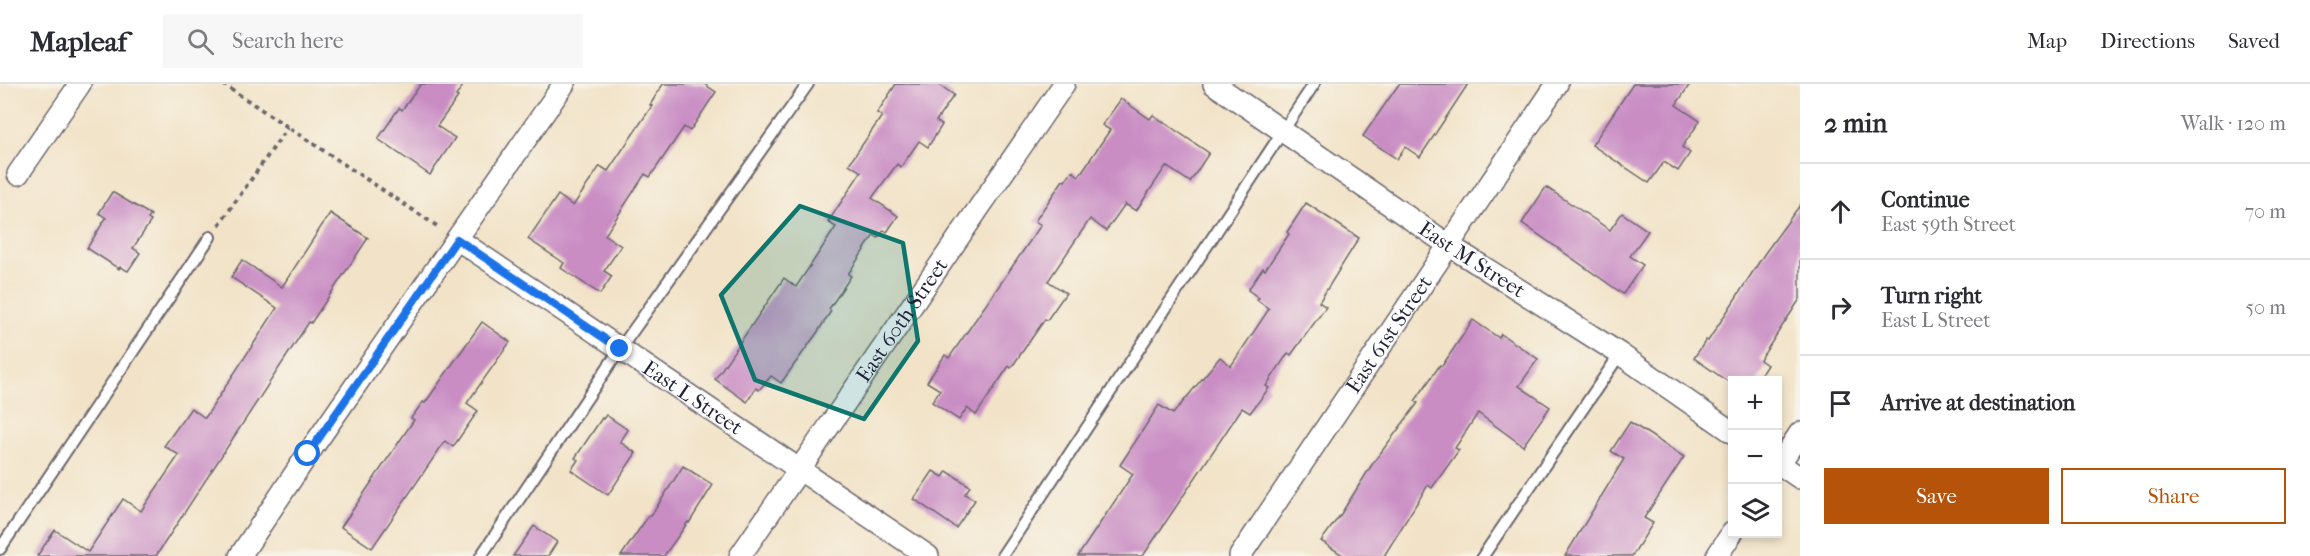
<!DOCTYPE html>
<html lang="en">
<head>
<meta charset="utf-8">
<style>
	:root { --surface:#fff; --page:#f7f7f7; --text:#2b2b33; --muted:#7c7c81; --line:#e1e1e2; --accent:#b45309 }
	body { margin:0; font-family:"IM FELL French Canon",serif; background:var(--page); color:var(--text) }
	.controls { position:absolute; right:18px; bottom:18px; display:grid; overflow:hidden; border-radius:0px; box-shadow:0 3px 9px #0003 }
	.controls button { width:54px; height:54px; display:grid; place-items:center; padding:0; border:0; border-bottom:2px solid var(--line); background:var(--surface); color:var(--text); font:30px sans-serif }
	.stop { position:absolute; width:18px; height:18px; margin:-14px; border:4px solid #1a73e8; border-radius:50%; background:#fff }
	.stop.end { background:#1a73e8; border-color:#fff; box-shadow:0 2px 6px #0008 }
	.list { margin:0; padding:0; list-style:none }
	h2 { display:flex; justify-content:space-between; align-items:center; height:78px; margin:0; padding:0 24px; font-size:26px }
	h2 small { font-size:20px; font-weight:400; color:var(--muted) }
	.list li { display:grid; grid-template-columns:39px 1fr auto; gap:18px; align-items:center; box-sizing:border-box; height:96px; padding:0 24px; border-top:2px solid var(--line) }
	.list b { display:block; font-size:22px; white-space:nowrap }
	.list p { margin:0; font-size:20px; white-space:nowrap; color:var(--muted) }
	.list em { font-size:20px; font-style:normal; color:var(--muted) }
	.actions { display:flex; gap:12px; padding:18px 24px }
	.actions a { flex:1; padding:14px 0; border:2px solid var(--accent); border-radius:0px; text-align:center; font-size:21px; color:var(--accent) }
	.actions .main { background:var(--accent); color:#fff }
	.icon { flex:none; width:33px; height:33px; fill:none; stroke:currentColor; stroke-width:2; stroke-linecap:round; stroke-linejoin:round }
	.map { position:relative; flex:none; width:1800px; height:472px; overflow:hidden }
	header { display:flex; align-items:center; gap:36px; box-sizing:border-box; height:84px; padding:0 30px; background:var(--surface); border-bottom:2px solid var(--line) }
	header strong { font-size:28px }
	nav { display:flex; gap:33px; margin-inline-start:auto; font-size:21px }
	.search { width:420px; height:54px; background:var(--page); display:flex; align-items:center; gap:15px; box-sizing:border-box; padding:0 21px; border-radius:0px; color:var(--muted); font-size:22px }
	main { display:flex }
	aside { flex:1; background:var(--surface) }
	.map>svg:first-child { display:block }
</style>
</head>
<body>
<header>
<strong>Mapleaf</strong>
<div class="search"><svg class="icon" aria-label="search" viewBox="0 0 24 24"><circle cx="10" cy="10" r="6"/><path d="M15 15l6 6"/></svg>Search here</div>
<nav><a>Map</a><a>Directions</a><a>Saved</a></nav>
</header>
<main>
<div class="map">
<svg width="1800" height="472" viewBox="0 0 1800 472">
	<rect width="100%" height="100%" fill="#f7f3e8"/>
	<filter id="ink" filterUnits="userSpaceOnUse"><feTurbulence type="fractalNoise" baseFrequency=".0167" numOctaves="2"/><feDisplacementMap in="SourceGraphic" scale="12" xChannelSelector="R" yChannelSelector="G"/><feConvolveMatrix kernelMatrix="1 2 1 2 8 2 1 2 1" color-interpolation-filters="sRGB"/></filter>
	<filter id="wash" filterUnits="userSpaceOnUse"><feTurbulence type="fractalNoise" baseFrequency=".008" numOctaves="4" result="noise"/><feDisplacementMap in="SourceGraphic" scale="24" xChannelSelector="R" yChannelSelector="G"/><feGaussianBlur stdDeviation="1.35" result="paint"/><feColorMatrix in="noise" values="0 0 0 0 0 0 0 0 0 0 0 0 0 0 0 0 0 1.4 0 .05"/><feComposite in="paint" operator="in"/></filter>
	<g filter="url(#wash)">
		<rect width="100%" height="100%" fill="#f2e3c8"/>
		<g id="blocks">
			<!-- building -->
			<g fill="#c98dc4">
				<path d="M421 0H464L456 12 458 13 437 42 455 54 430 91 378 55 399 24 402 26Z"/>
				<path d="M663 0H704L716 8 690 47 684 43 650 93 645 90 605 151 621 162 604 187 612 192 600 210 561 184 564 179 528 155 558 111 573 122 600 82 608 87 652 22 650 21Z"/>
				<path d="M896 0H938L954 11 936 37 942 41 928 63 919 57 901 83 897 80 872 114 898 132 887 148 884 146 878 154 874 151 848 190 851 192 829 225 831 227 817 249 781 299 771 292 759 306 756 304 747 318 715 295 784 194 796 203 836 143 828 138 861 88 849 80 882 32 877 29Z"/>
				<path d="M1399 0H1468L1420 73 1405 63 1397 75 1363 52Z"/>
				<path d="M1633 0H1690L1676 21 1700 37 1682 63 1690 69 1678 87 1664 78 1649 99 1592 61Z"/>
				<path d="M1121 15 1150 35 1153 31 1209 69 1190 98 1166 82 1136 127 1125 120 1106 147 1090 135 1048 197 1066 209 1047 236 1045 235 1011 284 1009 282 976 331 967 324 959 336 932 318 940 306 927 298 945 271 949 274 1041 141 1035 137 1063 96 1065 97 1072 87 1079 92 1110 46 1102 41Z"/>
				<path d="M1546 103 1610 146 1622 129 1648 147 1630 172 1643 181 1623 210 1522 139Z"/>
				<path d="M112 108 151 131 148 135 151 137 133 164 140 169 128 187 120 183 119 185 87 164 106 134 99 129Z"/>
				<path d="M1306 119 1359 154 1319 218 1326 223 1291 271 1288 269 1266 302 1269 304 1250 329 1242 324 1143 472H1078L1133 390 1120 381 1159 321 1173 330 1220 273 1231 282 1269 225 1257 216 1259 214 1248 206 1263 184 1265 186 1289 150 1287 148Z"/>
				<path d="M1800 121V215L1760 276 1767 281 1757 297H1727L1694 274 1706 256 1708 257 1765 169Z"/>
				<path d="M330 129 368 154 311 239 309 238 156 472H37L55 446 88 468 123 415 141 427 179 371 164 362 191 324 205 334 277 224 231 193 242 176 282 203Z"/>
				<path d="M1473 236 1499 254 1501 250 1538 275 1519 302 1550 323 1523 362 1478 329 1455 364 1459 366 1432 404 1428 401 1384 472H1344L1321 457 1341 430 1373 379 1418 319 1415 317 1440 281 1442 282Z"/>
				<path d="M482 238 510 258 467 319 478 327 453 363 445 357 372 464 341 443 414 336 411 334 423 318 425 319Z"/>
				<path d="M606 331 628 346 620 358 636 369 608 411 571 386 578 376 575 374 602 334 603 335Z"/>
				<path d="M1630 338 1684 373 1644 434 1653 439 1632 472H1565L1624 375 1611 367Z"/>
				<path d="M683 382 713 401 689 439 688 438 664 472H621L649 431 651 432Z"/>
				<path d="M933 387 943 393 947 387 970 402 965 410 975 416 956 444 914 415Z"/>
				<path d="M534 442 557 458 548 472H513Z"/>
			</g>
		</g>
	</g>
	<g filter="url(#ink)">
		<use href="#blocks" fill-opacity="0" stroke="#6b666c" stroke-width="1.5"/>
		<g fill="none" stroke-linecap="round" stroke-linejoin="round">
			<!-- lane casing -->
			<g stroke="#6b666c" stroke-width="14">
				<g id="lane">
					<path d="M0 465 210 153"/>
					<path d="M481 472 620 265 808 0"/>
					<path d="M1002 472 1314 0"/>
					<path d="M1483 472 1620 270"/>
				</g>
			</g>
			<!-- street casing -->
			<g stroke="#6b666c" stroke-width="24">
				<g id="street">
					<path id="s1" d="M1214 0 1450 162 1620 270 1732 348"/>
					<path d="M18 90 80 0"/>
					<path id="s2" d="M457 155 928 472"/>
					<path d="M1778 379 1800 394"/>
					<path d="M1778 382 1800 349"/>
					<path d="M240 472 308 370 564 0"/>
					<path id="s3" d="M740 472 1064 0"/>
					<path id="s4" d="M1240 472 1557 0"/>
					<path d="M1717 472 1732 449"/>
				</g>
			</g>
			<!-- path -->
			<g stroke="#6b666c" stroke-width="4" stroke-dasharray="4.5 4.5" stroke-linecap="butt">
				<path d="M223 0 437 142"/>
				<path d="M219 141 288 43"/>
			</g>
			<!-- lane -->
			<use href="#lane" stroke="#fff" stroke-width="10"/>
			<!-- street -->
			<use href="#street" stroke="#fff" stroke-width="21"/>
		</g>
	</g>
	<g fill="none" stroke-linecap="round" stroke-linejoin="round" filter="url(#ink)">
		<!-- route -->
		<path stroke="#1a73e8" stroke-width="8" d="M308 370 457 155 620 265"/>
	</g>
	<!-- marked area -->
	<path fill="#0f766e" fill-opacity="0.2" stroke="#0f766e" stroke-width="4.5" stroke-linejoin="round" d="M800 122 903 159 918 257 864 335 755 296 721 211Z"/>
	<g text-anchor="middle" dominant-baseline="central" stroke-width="5" stroke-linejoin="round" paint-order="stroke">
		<!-- street labels -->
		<g font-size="21" fill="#22223b" stroke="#f7f3e8">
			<text stroke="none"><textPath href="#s1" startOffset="312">East M Street</textPath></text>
			<text stroke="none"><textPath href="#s3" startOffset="286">East 60th Street</textPath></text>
			<text stroke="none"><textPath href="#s4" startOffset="267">East 61st Street</textPath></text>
			<text stroke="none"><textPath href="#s2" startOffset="284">East L Street</textPath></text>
		</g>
	</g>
</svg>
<div class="controls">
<button>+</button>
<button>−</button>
<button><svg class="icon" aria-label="layers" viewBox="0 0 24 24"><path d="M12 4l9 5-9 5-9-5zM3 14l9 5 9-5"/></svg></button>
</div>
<div class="stop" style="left:308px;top:370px"></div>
<div class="stop end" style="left:620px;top:265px"></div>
</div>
<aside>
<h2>2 min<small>Walk · 120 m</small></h2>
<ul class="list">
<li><svg class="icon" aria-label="ahead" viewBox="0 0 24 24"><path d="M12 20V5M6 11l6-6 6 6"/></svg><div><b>Continue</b><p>East 59th Street</p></div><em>70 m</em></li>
<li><svg class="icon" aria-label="right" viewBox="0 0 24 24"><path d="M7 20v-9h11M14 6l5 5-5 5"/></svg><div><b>Turn right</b><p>East L Street</p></div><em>50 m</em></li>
<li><svg class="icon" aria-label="arrive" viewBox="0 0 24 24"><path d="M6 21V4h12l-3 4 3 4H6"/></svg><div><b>Arrive at destination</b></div></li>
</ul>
<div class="actions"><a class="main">Save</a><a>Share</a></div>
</aside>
</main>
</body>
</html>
